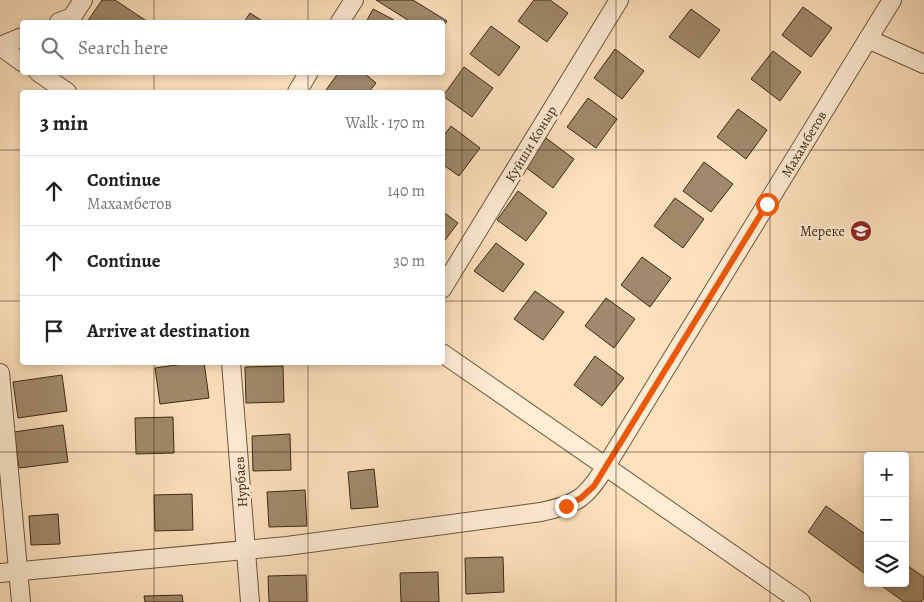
<!DOCTYPE html>
<html lang="en">
<head>
<meta charset="utf-8">
<style>
	:root { --surface:#fff; --page:#f6f6f6; --text:#222; --muted:#767676; --line:#e0e0e0 }
	body { margin:0; font-family:Alegreya,serif; background:var(--page); color:var(--text) }
	.controls { position:absolute; right:15px; bottom:15px; display:grid; overflow:hidden; border-radius:5px; box-shadow:0 2px 8px #0003 }
	.controls button { width:45px; height:45px; display:grid; place-items:center; padding:0; border:0; border-bottom:1px solid var(--line); background:var(--surface); color:var(--text); font:25px sans-serif }
	.stop { position:absolute; width:15px; height:15px; margin:-11px; border:4px solid #ea580c; border-radius:50%; background:#fff }
	.stop.end { background:#ea580c; border-color:#fff; box-shadow:0 1px 5px #0008 }
	.list { margin:0; padding:0; list-style:none }
	h2 { display:flex; justify-content:space-between; align-items:center; height:65px; margin:0; padding:0 20px; font-size:21px }
	h2 small { font-size:16px; font-weight:400; color:var(--muted) }
	.list li { display:grid; grid-template-columns:32px 1fr auto; gap:15px; align-items:center; box-sizing:border-box; height:70px; padding:0 20px; border-top:1px solid var(--line) }
	.list b { display:block; font-size:19px; white-space:nowrap }
	.list p { margin:0; font-size:16px; white-space:nowrap; color:var(--muted) }
	.list em { font-size:16px; font-style:normal; color:var(--muted) }
	.icon { flex:none; width:28px; height:28px; fill:none; stroke:currentColor; stroke-width:2; stroke-linecap:round; stroke-linejoin:round }
	.map { position:relative; flex:none; width:924px; height:602px; overflow:hidden }
	.search { position:absolute; background:var(--surface); box-shadow:0 2px 8px #0003; left:20px; top:20px; width:425px; height:55px; display:flex; align-items:center; gap:12px; box-sizing:border-box; padding:0 18px; border-radius:5px; color:var(--muted); font-size:19px }
	.panel { position:absolute; background:var(--surface); box-shadow:0 2px 8px #0003; left:20px; top:90px; width:425px; height:275px; border-radius:5px }
	.map>svg:first-child { display:block }
</style>
</head>
<body>
<div class="map">
<svg width="924" height="602" viewBox="0 0 924 602">
	<rect width="100%" height="100%" fill="#fde1bd"/>
	<filter id="stains"><feTurbulence type="fractalNoise" baseFrequency=".004" numOctaves="4"/><feColorMatrix values="0 0 0 0 .2 0 0 0 0 .09 0 0 0 0 .02 0 0 0 .5 -.17"/></filter>
	<radialGradient id="worn" r=".72"><stop offset=".6" stop-color="#630" stop-opacity="0"/><stop offset="1" stop-color="#630" stop-opacity=".3"/></radialGradient>
	<!-- building -->
	<g fill="#a0896c" stroke="#3c2a15">
		<path d="M102 0H115L148 22H87Z"/>
		<path d="M376 0H413L447 21 442 28V22H411Z"/>
		<path d="M534 0H550L568 13 547 42 518 21Z"/>
		<path d="M803 7 832 28 811 57 782 35Z"/>
		<path d="M373 9 394 20 393 22H366Z"/>
		<path d="M691 9 720 30 699 58 669 37Z"/>
		<path d="M250 13 264 22H244Z"/>
		<path d="M491 26 520 47 499 76 470 54Z"/>
		<path d="M615 49 644 71 622 99 594 78Z"/>
		<path d="M773 51 801 72 780 101 751 79Z"/>
		<path d="M464 67 493 88 472 117 443 96Z"/>
		<path d="M339 72H363L376 83 369 92H330L326 90Z"/>
		<path d="M588 98 617 119 596 148 567 127Z"/>
		<path d="M738 109 767 130 746 159 717 137Z"/>
		<path d="M451 126 480 148 459 176 442 164V138Z"/>
		<path d="M546 138 574 159 553 188 524 166Z"/>
		<path d="M704 162 733 184 711 212 683 191Z"/>
		<path d="M518 191 547 213 526 241 497 220Z"/>
		<path d="M675 198 704 219 683 248 654 226Z"/>
		<path d="M442 211 458 223 442 244Z"/>
		<path d="M496 243 524 264 503 292 474 271Z"/>
		<path d="M642 257 671 278 650 307 621 285Z"/>
		<path d="M535 291 564 312 543 340 514 319Z"/>
		<path d="M606 298 635 319 614 348 585 326Z"/>
		<path d="M595 356 624 378 602 406 574 385Z"/>
		<path d="M197 362H204L209 398 160 404 155 368Z"/>
		<path d="M283 366 284 402 246 403 245 367Z"/>
		<path d="M62 375 67 411 18 418 13 382Z"/>
		<path d="M173 417 174 453 136 454 135 418Z"/>
		<path d="M63 425 68 462 19 468 14 432Z"/>
		<path d="M290 434 291 470 253 471 252 436Z"/>
		<path d="M374 469 378 507 351 509 348 472Z"/>
		<path d="M305 490 307 526 269 527 267 492Z"/>
		<path d="M192 494 193 530 155 531 154 495Z"/>
		<path d="M826 506 868 536V576L808 532Z"/>
		<path d="M58 514 60 544 31 545 29 516Z"/>
		<path d="M503 557 504 592 466 594 465 558Z"/>
		<path d="M905 564 924 577V598L921 602H904L878 583H905Z"/>
		<path d="M438 572 439 602H401L400 573Z"/>
		<path d="M306 575 307 602H269L268 576Z"/>
		<path d="M182 595 183 602H145L144 596Z"/>
	</g>
	<g fill="none" stroke-linecap="round" stroke-linejoin="round">
		<!-- minor casing -->
		<g stroke="#6c583f" stroke-width="20">
			<g id="minor">
				<path d="M59 22 72 17 83 0"/>
				<path d="M340 22 354 0"/>
				<path d="M868 39 924 64"/>
				<path d="M0 46 22 62"/>
				<path d="M0 46 22 37"/>
				<path d="M38 72 67 92"/>
				<path d="M297 92 309 72"/>
				<path d="M442 289 619 0"/>
				<path d="M442 353 801 602"/>
				<path d="M231 362 250 602"/>
				<path d="M0 373 21 602"/>
				<path d="M0 573 287 546 541 512C578 504 586 498 606 466L892 0"/>
			</g>
		</g>
		<!-- minor -->
		<use href="#minor" stroke="#feecd4" stroke-width="18"/>
	</g>
	<g fill="none" stroke-linecap="round" stroke-linejoin="round">
		<!-- route -->
		<path stroke="#ea580c" stroke-width="6" d="M566 506 581 498 594 486 767 204"/>
	</g>
	<!-- grid -->
	<path fill="none" stroke="#3c2a15" stroke-width="1" stroke-opacity="0.55" d="M154 0V22M308 0V22M462 0V602M616 0V602M770 0V602M154 72V92M308 72V92M0 150H22M442 150H924M0 301H22M442 301H924M154 362V602M308 362V602M0 452H924"/>
	<!-- icons -->
	<defs>
		<g id="school-disc" transform="scale(1.125)"><circle r="9.5" fill="#8f2418" stroke="#feecd4"/><path d="M0-5L7-2L0 1L-7-2ZM-4 1L0 2.5L4 1V4Q0 6-4 4Z" fill="#fff"/></g>
	</defs>
	<g fill-rule="evenodd">
		<use href="#school-disc" x="861" y="231"/>
	</g>
	<g text-anchor="middle" dominant-baseline="central" stroke-width="5" stroke-linejoin="round" paint-order="stroke">
		<!-- street labels -->
		<g font-size="14" fill="#3c2a15" stroke="#feecd4">
			<text transform="translate(531 144) rotate(-59)">Куйши Коныр</text>
			<text transform="translate(804 144) rotate(-59)">Махамбетов</text>
			<text transform="translate(241 482) rotate(-94)">Нурбаев</text>
		</g>
		<!-- poi labels -->
		<g font-size="14" fill="#3c2a15" stroke="#feecd4" text-anchor="end">
			<text x="845" y="231">Мереке</text>
		</g>
	</g>
	<rect width="100%" height="100%" filter="url(#stains)"/>
	<rect width="100%" height="100%" fill="url(#worn)"/>
</svg>
<div class="controls">
<button>+</button>
<button>−</button>
<button><svg class="icon" aria-label="layers" viewBox="0 0 24 24"><path d="M12 4l9 5-9 5-9-5zM3 14l9 5 9-5"/></svg></button>
</div>
<div class="stop" style="left:767px;top:204px"></div>
<div class="stop end" style="left:566px;top:506px"></div>
<div class="search"><svg class="icon" aria-label="search" viewBox="0 0 24 24"><circle cx="10" cy="10" r="6"/><path d="M15 15l6 6"/></svg>Search here</div>
<section class="panel">
<h2>3 min<small>Walk · 170 m</small></h2>
<ul class="list">
<li><svg class="icon" aria-label="ahead" viewBox="0 0 24 24"><path d="M12 20V5M6 11l6-6 6 6"/></svg><div><b>Continue</b><p>Махамбетов</p></div><em>140 m</em></li>
<li><svg class="icon" aria-label="ahead" viewBox="0 0 24 24"><path d="M12 20V5M6 11l6-6 6 6"/></svg><div><b>Continue</b></div><em>30 m</em></li>
<li><svg class="icon" aria-label="arrive" viewBox="0 0 24 24"><path d="M6 21V4h12l-3 4 3 4H6"/></svg><div><b>Arrive at destination</b></div></li>
</ul>
</section>
</div>
</body>
</html>
